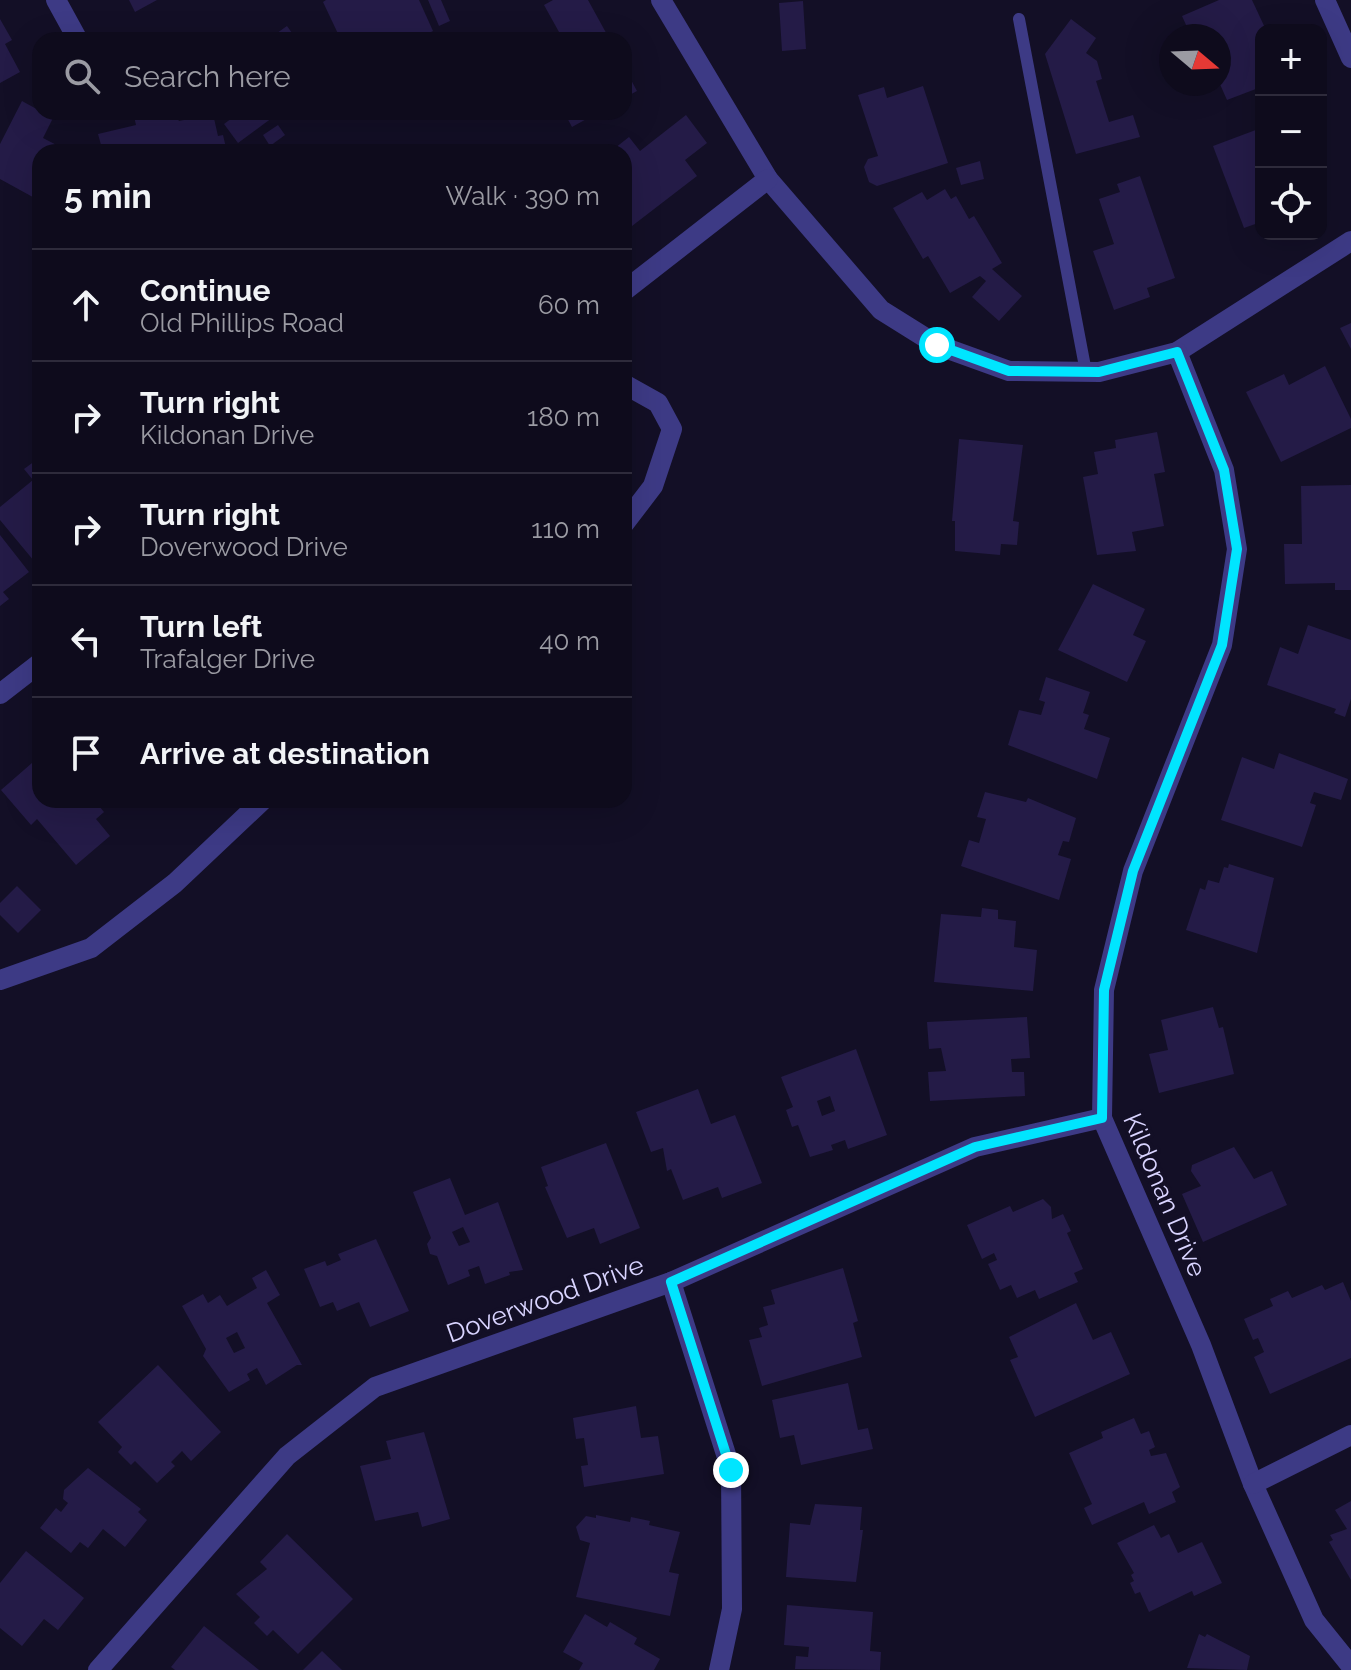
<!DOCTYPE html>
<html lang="en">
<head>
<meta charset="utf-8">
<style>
	:root { --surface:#0e0b1c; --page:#171425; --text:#f1f3f6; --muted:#9b9ba3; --line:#2e2b3b }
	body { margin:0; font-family:Raleway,sans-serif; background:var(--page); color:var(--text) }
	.controls { position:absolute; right:24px; top:24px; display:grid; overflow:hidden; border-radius:16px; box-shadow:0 8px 32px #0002 }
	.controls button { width:72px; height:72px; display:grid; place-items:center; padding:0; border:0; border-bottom:2px solid var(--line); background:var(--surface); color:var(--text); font:40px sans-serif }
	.compass { position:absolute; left:1159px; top:24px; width:72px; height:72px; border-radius:50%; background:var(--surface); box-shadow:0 8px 32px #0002; rotate:109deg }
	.stop { position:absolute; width:24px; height:24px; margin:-18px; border:6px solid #00e5ff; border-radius:50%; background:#fff }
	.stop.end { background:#00e5ff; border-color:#fff; box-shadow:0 2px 8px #0008 }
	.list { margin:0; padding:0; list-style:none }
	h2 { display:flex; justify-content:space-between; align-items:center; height:104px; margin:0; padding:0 32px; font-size:34px }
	h2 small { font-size:26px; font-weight:400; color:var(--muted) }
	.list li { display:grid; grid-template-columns:52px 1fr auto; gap:24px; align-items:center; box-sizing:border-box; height:112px; padding:0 32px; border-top:2px solid var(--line) }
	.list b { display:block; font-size:30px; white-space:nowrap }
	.list p { margin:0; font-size:26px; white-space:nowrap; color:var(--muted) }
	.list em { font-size:26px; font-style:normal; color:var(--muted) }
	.icon { flex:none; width:44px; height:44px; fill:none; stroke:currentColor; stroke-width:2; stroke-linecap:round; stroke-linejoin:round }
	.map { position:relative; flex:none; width:1351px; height:1670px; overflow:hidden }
	.search { position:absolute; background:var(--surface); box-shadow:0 8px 32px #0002; left:32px; top:32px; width:600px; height:88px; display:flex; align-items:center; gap:20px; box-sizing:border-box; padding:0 28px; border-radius:24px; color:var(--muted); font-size:30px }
	.panel { position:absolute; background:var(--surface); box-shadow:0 8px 32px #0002; left:32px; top:144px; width:600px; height:664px; border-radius:24px }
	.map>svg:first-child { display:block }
</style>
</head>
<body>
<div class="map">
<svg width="1351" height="1670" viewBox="0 0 1351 1670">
	<rect width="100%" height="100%" fill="#130f26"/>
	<!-- building -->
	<g fill="#241b47" fill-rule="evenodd">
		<path d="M129 0H157L135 12Z"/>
		<path d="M326 0H419L433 31 415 40H341L323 2Z"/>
		<path d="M428 0H441L450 21 439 26Z"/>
		<path d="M553 0H588L610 40H552L559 32 544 5Z"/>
		<path d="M1219 0H1252L1266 30H1261V87L1227 100 1219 82V36H1191L1182 16Z"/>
		<path d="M803 1 806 49 782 51 779 3Z"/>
		<path d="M0 19 12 40 5 44 20 72 0 83Z"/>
		<path d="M1071 19 1096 38 1086 53 1097 61 1102 79 1096 81 1109 122 1133 115 1140 137 1076 154 1045 54Z"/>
		<path d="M287 26 297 40H267Z"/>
		<path d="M624 67 637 91 624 98Z"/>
		<path d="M923 86 948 163 877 186 869 182 864 167 868 159 878 156 858 95 884 87 887 98Z"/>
		<path d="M22 101 53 118 43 138 70 152H40V201L0 179V144Z"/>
		<path d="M133 112H173L179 121 213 114 218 136 223 135 227 152H103L98 134 136 125Z"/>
		<path d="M240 112H280L238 143 224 124Z"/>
		<path d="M564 112H599L572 127Z"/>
		<path d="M686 115 707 143 685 160 697 176 632 226 624 216V152H610L629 137 640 151Z"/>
		<path d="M278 125 285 135 270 146 263 135Z"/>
		<path d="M1261 128V222L1244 228 1213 146Z"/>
		<path d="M980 161 984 179 961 185 956 168Z"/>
		<path d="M1140 176 1175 278 1147 288 1150 297 1114 310 1093 251 1114 244 1099 199 1120 192 1117 184Z"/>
		<path d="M945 189 951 199 956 196 969 219 974 216 1002 263 992 269 1022 296 999 321 972 297 986 281 980 276 950 293 928 256 923 259 893 208 922 192 927 200Z"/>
		<path d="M1351 323V349L1340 328Z"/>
		<path d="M1325 366 1351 419V428L1281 462 1246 392 1284 374 1289 385Z"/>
		<path d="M1157 432 1165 472 1154 474 1164 526 1132 532 1136 551 1097 555 1083 477 1098 474 1094 452 1116 448 1115 440Z"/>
		<path d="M959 439 1023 445 1013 521 1019 522 1017 545 1001 544 1000 555 955 551V521H952Z"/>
		<path d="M39 458 40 556 34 561 0 520V507L33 480 24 469Z"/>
		<path d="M1351 485V590H1335V583L1285 584 1284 544H1302L1301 486Z"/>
		<path d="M0 535 29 572 3 592 9 599 0 606Z"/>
		<path d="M1093 584 1145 609 1133 635 1146 641 1127 682 1058 650Z"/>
		<path d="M1308 625 1351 640V699L1345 717 1334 713 1336 709 1267 685 1280 647 1298 654Z"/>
		<path d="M1046 677 1090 692 1083 713 1089 715 1084 729 1110 738 1097 779 1008 745 1019 710 1041 715 1045 702 1039 700Z"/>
		<path d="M1279 753 1348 779 1341 800 1314 792 1310 803 1316 805 1302 847 1221 820 1242 757 1274 769Z"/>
		<path d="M40 756V800H94L104 812 96 819 110 836 76 865 37 819 31 825 1 790Z"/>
		<path d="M985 792 1026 802 1028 798 1076 818 1069 842 1063 841 1058 855 1071 859 1059 900 961 866 969 840 979 843 986 819 977 817Z"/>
		<path d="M1229 864 1274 878 1257 953 1186 930 1200 888 1205 890 1208 880 1219 883 1224 867 1228 868Z"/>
		<path d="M17 886 41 910 18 933 0 915V903Z"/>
		<path d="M982 908 998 910V919L1016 921 1014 947 1037 950 1033 991 934 982 941 914 981 917Z"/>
		<path d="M1213 1007 1219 1028 1223 1027 1234 1074 1159 1093 1149 1054 1168 1050 1161 1020Z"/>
		<path d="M1027 1017 1030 1058 1011 1059 1012 1072H1024L1025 1096 930 1101 928 1072 946 1071 941 1048 929 1049 927 1022Z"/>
		<path d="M856 1049 887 1135 848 1149 845 1140 831 1145 833 1150 810 1157 798 1125 792 1127 786 1110 793 1107 781 1077ZM830 1096 835 1111 822 1116 817 1101Z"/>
		<path d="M698 1089 711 1124 735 1115 762 1183 722 1198 718 1187 683 1200 671 1169 667 1171 663 1148 651 1152 636 1112Z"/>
		<path d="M606 1143 640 1228 600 1244 594 1228 567 1238 545 1187 548 1186 541 1167Z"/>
		<path d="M1234 1147 1254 1179 1272 1171 1287 1205 1203 1242 1182 1194 1201 1186 1191 1171 1192 1165Z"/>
		<path d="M450 1178 465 1215 498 1202 523 1270 509 1272 510 1275 485 1284 479 1266 468 1270 470 1276 448 1285 437 1256 430 1254 427 1244 431 1238 413 1192ZM463 1227 470 1242 459 1246 452 1232Z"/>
		<path d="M1043 1199 1051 1207 1052 1219 1063 1214 1071 1231 1067 1233 1083 1269 1074 1273 1078 1282 1039 1299 1035 1290 1017 1298 1011 1285 1000 1290 988 1264 997 1260 994 1253 982 1259 967 1225 1010 1206 1013 1212Z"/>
		<path d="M376 1239 409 1311 370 1327 359 1302 337 1311 333 1302 320 1307 304 1269 325 1261 327 1266 341 1260 338 1254Z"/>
		<path d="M843 1268 858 1321 853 1323 862 1357 762 1386 749 1340 762 1337 759 1328 768 1325 763 1307 775 1304 771 1290Z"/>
		<path d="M266 1270 280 1295 267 1303 302 1365H297L266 1385 257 1368 247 1374 250 1380 229 1392 203 1356 206 1349 182 1306 203 1294 208 1303 220 1295 227 1306 257 1288 252 1278ZM237 1332 245 1348 234 1353 226 1338Z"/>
		<path d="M1343 1282 1351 1301V1358L1270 1394 1254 1357 1264 1352 1258 1338 1253 1340 1244 1319 1273 1306 1270 1299 1288 1291 1292 1298 1322 1285 1325 1290Z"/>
		<path d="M1076 1303 1093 1340 1111 1332 1130 1374 1035 1417 1010 1360 1018 1357 1009 1337Z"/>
		<path d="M158 1365 221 1432 191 1461 182 1451 171 1462 175 1466 157 1483 135 1461 131 1465 118 1452 122 1447 98 1422Z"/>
		<path d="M848 1383 858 1430 868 1428 873 1449 801 1465 794 1435 780 1438 772 1400Z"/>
		<path d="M636 1406 641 1438 658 1436 664 1474 584 1487 581 1466 588 1465 584 1438 576 1439 573 1418Z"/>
		<path d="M1134 1418 1141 1434 1149 1431 1155 1447 1149 1450 1151 1456 1166 1453 1180 1487 1172 1492 1176 1502 1149 1514 1144 1502 1092 1525 1084 1508 1092 1504 1069 1453 1103 1438 1101 1432Z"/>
		<path d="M424 1432 450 1519 422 1527 418 1512 375 1521 360 1466 391 1459 386 1441Z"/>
		<path d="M88 1468 141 1509 138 1512 147 1520 125 1547 103 1529 88 1548 80 1542 71 1553 40 1528 56 1508 61 1512 68 1503 63 1499 64 1490Z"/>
		<path d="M1351 1501V1580L1329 1542 1333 1540 1330 1535 1347 1529 1335 1510Z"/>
		<path d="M815 1504 862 1507 860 1530H863L856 1582 786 1577 790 1523 810 1525Z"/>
		<path d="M596 1515 630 1522 631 1517 650 1521 649 1525 680 1532 669 1572 679 1574 670 1616 576 1597 590 1543 580 1540 576 1527 586 1516 596 1518Z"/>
		<path d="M1154 1525 1161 1538 1169 1534 1178 1553 1202 1542 1222 1583 1194 1596 1192 1591 1149 1612 1140 1592 1135 1594 1130 1583 1134 1581 1131 1575 1134 1573 1117 1543Z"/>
		<path d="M287 1534 353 1599 298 1654 273 1630 267 1636 254 1623 260 1617 236 1594 267 1569 260 1562Z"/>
		<path d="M26 1551 84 1598 58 1630 44 1619 22 1646 0 1628V1583Z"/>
		<path d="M787 1605 873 1612 870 1651 881 1652 880 1670 795 1669 796 1656 808 1657 809 1647 784 1645Z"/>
		<path d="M585 1614 607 1627 610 1622 637 1638 634 1644 660 1659 654 1670H579L583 1663 563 1652Z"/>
		<path d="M204 1626 259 1670H175L171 1667Z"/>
		<path d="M1199 1634 1205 1637 1207 1634 1250 1656 1247 1670 1187 1668Z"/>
		<path d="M322 1651 342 1670H303Z"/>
	</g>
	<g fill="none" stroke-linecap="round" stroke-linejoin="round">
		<!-- lane -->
		<path stroke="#3d3a85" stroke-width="12" d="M1019 19 1086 372"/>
		<!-- street -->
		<g stroke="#3d3a85" stroke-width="20">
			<path d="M56 0 78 40"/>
			<path d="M661 0 768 179 881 310 937 345 1009 371 1099 372 1177 352 1351 241"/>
			<path d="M1325 0 1351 58"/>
			<path d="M624 291 768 179"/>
			<path d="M1177 352 1224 470 1237 549 1222 645 1133 871 1104 990 1102 1118 1201 1345 1253 1484 1284 1553 1314 1620 1351 1666"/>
			<path d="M624 384 658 403 672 429 653 486 624 524"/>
			<path d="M0 694 40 663"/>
			<path d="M0 980 91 948 175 883 263 800"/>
			<path d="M671 1282 731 1470 732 1609 719 1670"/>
			<path d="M1253 1484 1351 1435"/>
			<path d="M98 1670 287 1456 375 1387 671 1282 975 1147 1102 1118"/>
		</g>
	</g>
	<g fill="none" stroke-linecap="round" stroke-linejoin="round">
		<!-- route -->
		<path stroke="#00e5ff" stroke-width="10" d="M731 1470 671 1282 975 1147 1102 1118 1104 990 1133 871 1222 645 1237 549 1224 470 1177 352 1099 372 1009 371 937 345"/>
	</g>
	<g text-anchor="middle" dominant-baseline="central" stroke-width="7" stroke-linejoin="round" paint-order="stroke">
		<!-- street labels -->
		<g font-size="26" fill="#d9d4ff" stroke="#130f26">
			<text transform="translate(1165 1195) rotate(67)">Kildonan Drive</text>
			<text transform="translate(545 1299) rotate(-20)">Doverwood Drive</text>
		</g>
	</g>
</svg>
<div class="controls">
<button>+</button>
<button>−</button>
<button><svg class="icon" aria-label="locate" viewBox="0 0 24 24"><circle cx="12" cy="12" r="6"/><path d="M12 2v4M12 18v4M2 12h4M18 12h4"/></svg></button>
</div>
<svg class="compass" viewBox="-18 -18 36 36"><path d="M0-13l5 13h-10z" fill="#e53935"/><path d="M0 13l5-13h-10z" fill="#9b9ba3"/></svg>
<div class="stop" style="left:937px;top:345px"></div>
<div class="stop end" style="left:731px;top:1470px"></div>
<div class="search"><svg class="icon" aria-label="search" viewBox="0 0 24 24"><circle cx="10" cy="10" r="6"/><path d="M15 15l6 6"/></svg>Search here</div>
<section class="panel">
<h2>5 min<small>Walk · 390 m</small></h2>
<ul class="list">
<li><svg class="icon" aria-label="ahead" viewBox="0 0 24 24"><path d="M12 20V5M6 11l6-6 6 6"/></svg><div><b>Continue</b><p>Old Phillips Road</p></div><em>60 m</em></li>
<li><svg class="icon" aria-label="right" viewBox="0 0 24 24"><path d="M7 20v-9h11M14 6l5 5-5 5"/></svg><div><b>Turn right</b><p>Kildonan Drive</p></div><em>180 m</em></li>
<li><svg class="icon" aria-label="right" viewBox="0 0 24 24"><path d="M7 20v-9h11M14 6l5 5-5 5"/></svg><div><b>Turn right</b><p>Doverwood Drive</p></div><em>110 m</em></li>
<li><svg class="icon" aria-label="left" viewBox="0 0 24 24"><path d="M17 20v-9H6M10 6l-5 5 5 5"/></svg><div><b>Turn left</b><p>Trafalger Drive</p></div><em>40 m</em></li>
<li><svg class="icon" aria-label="arrive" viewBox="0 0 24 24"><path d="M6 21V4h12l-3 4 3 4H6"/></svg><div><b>Arrive at destination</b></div></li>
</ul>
</section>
</div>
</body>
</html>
